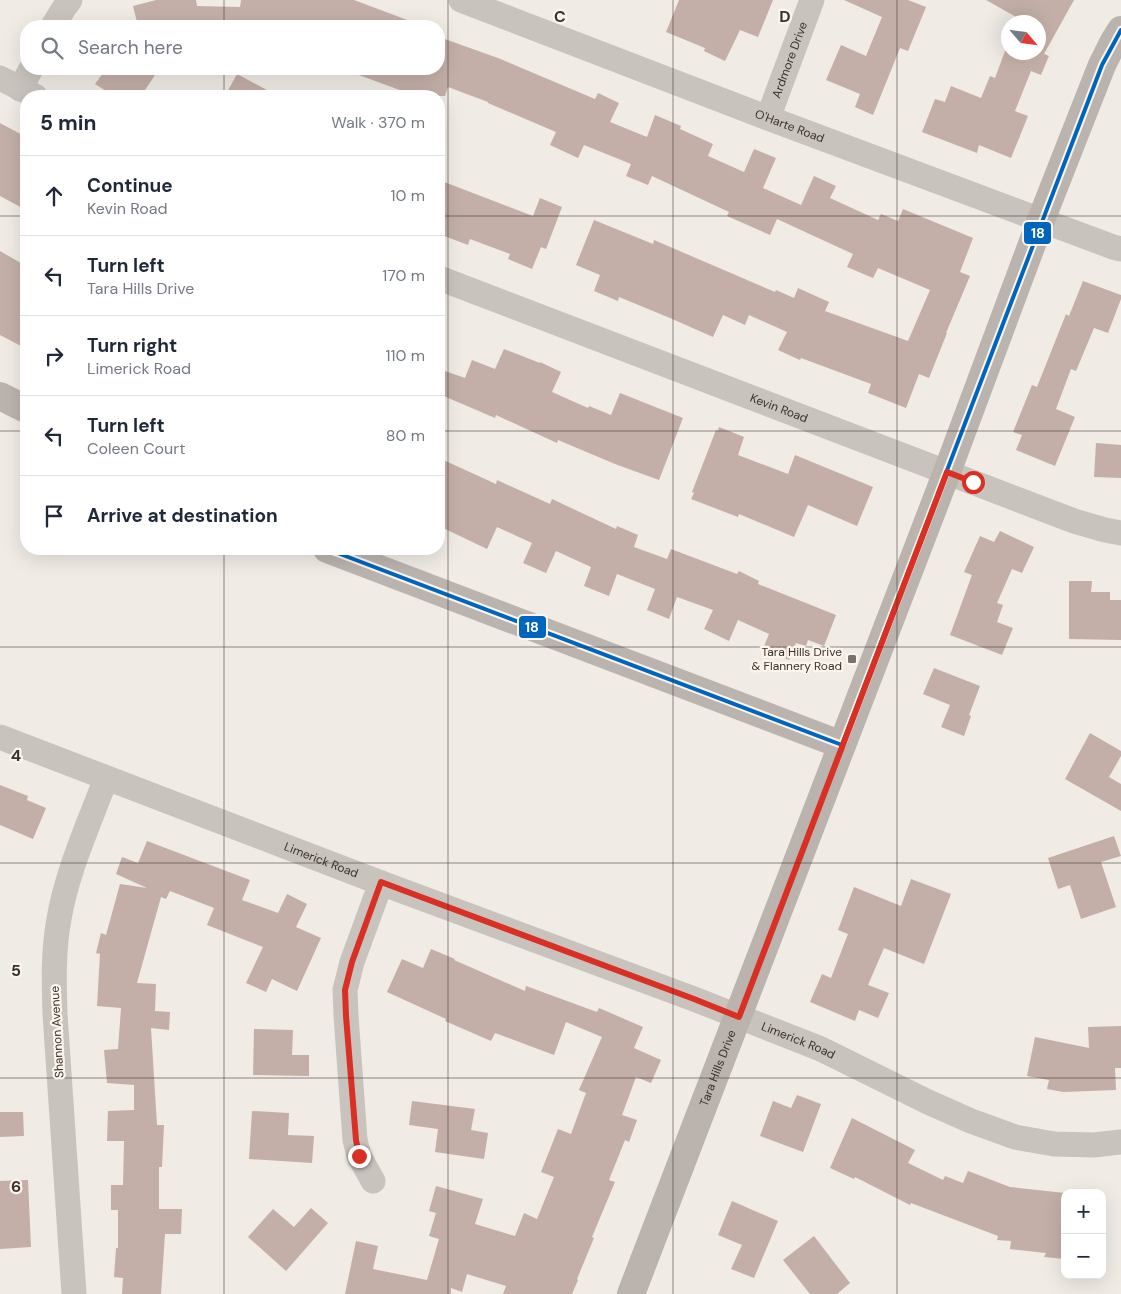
<!DOCTYPE html>
<html lang="en">
<head>
<meta charset="utf-8">
<style>
	:root { --surface:#fff; --page:#f6f6f7; --text:#1f2937; --muted:#747a83; --line:#e0e1e3 }
	body { margin:0; font-family:"DM Sans",sans-serif; background:var(--page); color:var(--text) }
	.controls { position:absolute; right:15px; bottom:15px; display:grid; overflow:hidden; border-radius:10px; box-shadow:0 5px 20px #0002 }
	.controls button { width:45px; height:45px; display:grid; place-items:center; padding:0; border:0; border-bottom:1px solid var(--line); background:var(--surface); color:var(--text); font:25px sans-serif }
	.compass { position:absolute; left:1001px; top:15px; width:45px; height:45px; border-radius:50%; background:var(--surface); box-shadow:0 5px 20px #0002; rotate:118deg }
	.stop { position:absolute; width:15px; height:15px; margin:-11px; border:4px solid #d93025; border-radius:50%; background:#fff }
	.stop.end { background:#d93025; border-color:#fff; box-shadow:0 1px 5px #0008 }
	.list { margin:0; padding:0; list-style:none }
	h2 { display:flex; justify-content:space-between; align-items:center; height:65px; margin:0; padding:0 20px; font-size:21px }
	h2 small { font-size:16px; font-weight:400; color:var(--muted) }
	.list li { display:grid; grid-template-columns:32px 1fr auto; gap:15px; align-items:center; box-sizing:border-box; height:80px; padding:0 20px; border-top:1px solid var(--line) }
	.list b { display:block; font-size:19px; white-space:nowrap }
	.list p { margin:0; font-size:16px; white-space:nowrap; color:var(--muted) }
	.list em { font-size:16px; font-style:normal; color:var(--muted) }
	.icon { flex:none; width:28px; height:28px; fill:none; stroke:currentColor; stroke-width:2; stroke-linecap:round; stroke-linejoin:round }
	.map { position:relative; flex:none; width:1121px; height:1294px; overflow:hidden }
	.search { position:absolute; background:var(--surface); box-shadow:0 5px 20px #0002; left:20px; top:20px; width:425px; height:55px; display:flex; align-items:center; gap:12px; box-sizing:border-box; padding:0 18px; border-radius:20px; color:var(--muted); font-size:19px }
	.panel { position:absolute; background:var(--surface); box-shadow:0 5px 20px #0002; left:20px; top:90px; width:425px; height:465px; border-radius:20px }
	.map>svg:first-child { display:block }
</style>
</head>
<body>
<div class="map">
<svg width="1121" height="1294" viewBox="0 0 1121 1294">
	<rect width="100%" height="100%" fill="#f0ebe5"/>
	<!-- building -->
	<g fill="#c3afa7">
		<path d="M156 0H196L197 6 240 7 241 0H354L418 24 417 26 247 25V26H138L133 6Z"/>
		<path d="M679 0H773L758 37 740 30 725 61 704 51 705 48 666 32Z"/>
		<path d="M844 0H908L926 7 908 51 900 48 873 115 855 107 860 94 826 80 841 45 866 56 882 17Z"/>
		<path d="M986 0H1074L1044 54 1049 56 1041 75 1031 71 1015 111 1028 116 1011 158 979 145 977 153 922 132 935 99 945 102 951 86 981 98 990 76 995 78 1008 43V52H1038V22H1016L1018 18Z"/>
		<path d="M439 37 498 58 595 99 598 93 619 103 610 122 647 137 655 115 681 126 680 129 713 144 708 156 744 172 754 149 776 158 763 188 801 205 814 176 836 186 830 198 878 220 881 214 898 221 903 209 973 238 960 272 970 276 946 333H947L929 378 919 374 906 408 868 393 871 384 801 358 800 360 778 350 787 332 749 315 745 325 723 315 713 337 670 318 619 297 618 301 594 291 600 275 576 265 594 220 653 244 654 240 775 292 776 290 794 298 798 288 829 302 825 311 908 341 930 290 878 268 873 278 847 267 853 254 777 219 770 235 727 216 729 212 652 176 648 185 626 176 631 164 584 145 578 158 550 145 556 132 488 103V102L448 87 445 96H416L348 71 349 69H439Z"/>
		<path d="M106 69H159L141 96H114L95 84Z"/>
		<path d="M237 74 278 96H225Z"/>
		<path d="M0 123 26 137V210L0 196Z"/>
		<path d="M439 180 533 216 540 198 562 207 546 249 541 247 532 269 508 259 510 254 470 239 468 245 439 234Z"/>
		<path d="M0 251 26 266V335L21 346 0 335Z"/>
		<path d="M1083 281 1121 295V299L1108 333 1094 328 1076 371 1071 369 1056 409 1075 417 1055 466 1016 450 1022 435 1013 432 1032 385 1037 387 1066 314 1069 316Z"/>
		<path d="M504 349 540 363V362L561 372 552 392 588 408 589 406 611 415 620 393 683 418 659 480 615 464 558 440 557 443 496 415 495 418 439 394V369L465 378 472 360 495 369Z"/>
		<path d="M719 427 744 437 738 455 788 474 795 455 873 487 857 526 808 505 794 537 739 514 738 517 691 499 694 493 692 492 716 430 718 431Z"/>
		<path d="M1096 443 1121 445V478L1094 477Z"/>
		<path d="M439 458 496 484 497 480 550 504 552 499 616 529 617 526 638 535 634 547 667 559 671 549 737 574 739 571 759 581 758 584 836 615 824 646 808 640 806 646 796 643 789 660 763 649 769 634 738 620 729 641 704 629 713 610 677 597 669 619 647 610 655 589 617 574 609 596 584 586 591 567 556 551 546 573 523 563 532 543 497 527 487 549 439 526Z"/>
		<path d="M1000 531 1034 547 1022 573 1012 569 997 603 1003 605 997 622 1013 628 1002 655 950 635 972 575 964 572 980 536 994 542Z"/>
		<path d="M1069 581H1092L1091 592H1110V600H1121V640L1069 639Z"/>
		<path d="M934 668 980 686 969 715 971 716 964 736 941 727 950 705 923 694Z"/>
		<path d="M1090 733 1121 751V756L1109 777 1121 784V811L1065 779Z"/>
		<path d="M0 785 28 796 27 800 46 808 33 839 0 825Z"/>
		<path d="M1114 836 1121 856 1101 862 1116 907 1081 919 1070 885 1058 889 1048 858Z"/>
		<path d="M147 841 250 880 242 900 278 913 287 894 307 904 296 927 321 938 297 991 272 979 266 992 246 983 263 947 207 925 214 908 170 891 166 899 161 897 137 983 156 984 155 1011 170 1012 169 1030 151 1028 157 1125H164L162 1167H159V1209H182L181 1234H165L161 1294H122L123 1278 114 1277 116 1248H118V1210H111V1185H123L124 1141H107L108 1111 134 1110V1085L107 1083 104 1050 118 1049 121 1008 97 1006 100 954 96 953 101 933 106 935 120 884 147 888 116 874 122 857 138 863Z"/>
		<path d="M911 879 951 894 924 964 884 948 868 985 889 993 878 1018 859 1010 855 1021 810 1002 822 974 831 978 848 934 838 930 854 887 901 906Z"/>
		<path d="M431 949 455 959 454 960 525 991 526 986 597 1012 599 1008 643 1027 634 1048 661 1060 651 1083 636 1077 622 1115 637 1120 629 1142 625 1140 609 1180 615 1182 592 1237 594 1238 577 1279 578 1280 572 1294H503L506 1286 467 1274 462 1292 451 1288V1294H345L356 1241 378 1246 373 1269 427 1280 439 1239 429 1236 436 1213 429 1211 436 1186 483 1199 475 1224 515 1236 524 1213 537 1219 554 1177 541 1172 558 1129 571 1134 586 1093 579 1090 602 1037 566 1022 554 1055 495 1033 491 1041 445 1021 446 1019 387 992 402 959 423 968Z"/>
		<path d="M1121 1026V1068H1115L1116 1090 1063 1092 1047 1089 1049 1080 1027 1076 1035 1037 1089 1048 1088 1027Z"/>
		<path d="M254 1029 293 1030 292 1055H309V1076L253 1075Z"/>
		<path d="M797 1095 821 1104 803 1152 760 1136 773 1101 791 1108Z"/>
		<path d="M412 1101 475 1109 471 1130 488 1133 484 1159 435 1152 438 1129 409 1125Z"/>
		<path d="M252 1111 289 1113 288 1135 314 1136 312 1163 249 1159Z"/>
		<path d="M0 1112H23L24 1136 0 1137Z"/>
		<path d="M852 1118 915 1150 908 1163 943 1180 945 1176 963 1183 968 1171 1010 1187 1065 1193V1259L1044 1257 1046 1253 1010 1249 1011 1241 997 1240 998 1236 911 1203 910 1205 855 1177 854 1179 830 1168Z"/>
		<path d="M28 1180 31 1247 0 1249V1181Z"/>
		<path d="M732 1201 778 1221 754 1278 731 1269 742 1245 718 1235Z"/>
		<path d="M311 1208 328 1223 286 1271 248 1237 273 1209 294 1227Z"/>
		<path d="M814 1236 850 1283 837 1294H810L783 1260Z"/>
	</g>
	<g fill="none" stroke-linecap="round" stroke-linejoin="round">
		<!-- street -->
		<g stroke="#c9c3be" stroke-width="25">
			<path id="s1" d="M461 0 768 118 1113 247 1121 249"/>
			<path d="M53 26 64 8 70 0"/>
			<path d="M0 78 35 96"/>
			<path d="M20 89 31 69"/>
			<path id="s2" d="M768 118 812 0"/>
			<path id="s3" d="M439 278 1074 521 1105 530 1121 533"/>
			<path id="s4" d="M0 737 381 883 694 999 821 1049 928 1102 971 1121 1015 1137 1054 1144 1094 1145 1121 1142"/>
			<path d="M373 1181 359 1156 355 1140 346 1016 345 990 352 962 381 883"/>
			<path d="M74 1294 55 1014C54 982 53 951 59 919 67 871 89 824 106 778"/>
		</g>
		<!-- secondary -->
		<g stroke="#bab3ae" stroke-width="28">
			<path d="M0 396 26 409"/>
			<path d="M327 549 842 745"/>
			<path id="s5" d="M631 1294 947 472 1041 220 1102 65 1114 41 1121 30"/>
		</g>
		<!-- bus-1 casing -->
		<g stroke="#fbf5ee" stroke-width="8">
			<path id="bus-1" d="M327 549 842 745 1102 65 1121 30"/>
		</g>
		<!-- bus-1 -->
		<use href="#bus-1" stroke="#0065bd" stroke-width="4"/>
	</g>
	<g fill="none" stroke-linecap="round" stroke-linejoin="round">
		<!-- route -->
		<path stroke="#d93025" stroke-width="6" d="M359 1156 356 1140 346 1016 345 990 352 962 381 882 694 999 739 1017 947 472 973 482"/>
	</g>
	<!-- grid -->
	<path fill="none" stroke="#3b302b" stroke-width="1" stroke-opacity="0.55" d="M224 0V26M448 0V1294M673 0V1294M897 0V1294M224 69V96M0 216H26M439 216H1121M0 431H26M439 431H1121M224 549V1294M0 647H1121M0 863H1121M0 1078H1121"/>
	<!-- markers -->
	<rect fill="#7a716c" stroke="#fbf5ee" stroke-width="2" x="847" y="654" width="10" height="10" rx="2.5"/>
	<g text-anchor="middle" dominant-baseline="central" stroke-width="4.5" stroke-linejoin="round" paint-order="stroke">
		<!-- street labels -->
		<g font-size="12" fill="#3b302b" stroke="#fbf5ee">
			<text stroke="none"><textPath href="#s2" startOffset="62">Ardmore Drive</textPath></text>
			<text stroke="none"><textPath href="#s1" startOffset="352">O'Harte Road</textPath></text>
			<text stroke="none"><textPath href="#s3" startOffset="364">Kevin Road</textPath></text>
			<text stroke="none"><textPath href="#s4" startOffset="344">Limerick Road</textPath></text>
			<text transform="translate(57 1032) rotate(-93)">Shannon Avenue</text>
			<text stroke="none"><textPath href="#s4" startOffset="854">Limerick Road</textPath></text>
			<text stroke="none"><textPath href="#s5" startOffset="242">Tara Hills Drive</textPath></text>
		</g>
		<!-- poi labels -->
		<g font-size="12" fill="#3b302b" stroke="#fbf5ee" text-anchor="end">
			<text x="842" y="652">Tara Hills Drive<tspan x="842" dy="14">&amp; Flannery Road</tspan></text>
		</g>
	</g>
	<g font-size="16" text-anchor="middle" font-weight="bold" fill="#3b302b" stroke="#fbf5ee" stroke-width="4.5" stroke-linejoin="round" paint-order="stroke">
		<text x="560" y="22">C</text>
		<text x="785" y="22">D</text>
		<text x="16" y="761">4</text>
		<text x="16" y="976">5</text>
		<text x="16" y="1192">6</text>
	</g>
	<g stroke="#fbf5ee" stroke-width="2">
		<rect x="1023" y="221" width="29" height="24" rx="5" fill="#0065bd"/>
		<rect x="518" y="615" width="29" height="24" rx="5" fill="#0065bd"/>
	</g>
	<g font-size="14" text-anchor="middle" font-weight="bold" fill="#fff">
		<text x="1038" y="238">18</text>
		<text x="532" y="632">18</text>
	</g>
</svg>
<div class="controls">
<button>+</button>
<button>−</button>
</div>
<svg class="compass" viewBox="-18 -18 36 36"><path d="M0-13l5 13h-10z" fill="#e53935"/><path d="M0 13l5-13h-10z" fill="#747a83"/></svg>
<div class="stop" style="left:973px;top:482px"></div>
<div class="stop end" style="left:359px;top:1156px"></div>
<div class="search"><svg class="icon" aria-label="search" viewBox="0 0 24 24"><circle cx="10" cy="10" r="6"/><path d="M15 15l6 6"/></svg>Search here</div>
<section class="panel">
<h2>5 min<small>Walk · 370 m</small></h2>
<ul class="list">
<li><svg class="icon" aria-label="ahead" viewBox="0 0 24 24"><path d="M12 20V5M6 11l6-6 6 6"/></svg><div><b>Continue</b><p>Kevin Road</p></div><em>10 m</em></li>
<li><svg class="icon" aria-label="left" viewBox="0 0 24 24"><path d="M17 20v-9H6M10 6l-5 5 5 5"/></svg><div><b>Turn left</b><p>Tara Hills Drive</p></div><em>170 m</em></li>
<li><svg class="icon" aria-label="right" viewBox="0 0 24 24"><path d="M7 20v-9h11M14 6l5 5-5 5"/></svg><div><b>Turn right</b><p>Limerick Road</p></div><em>110 m</em></li>
<li><svg class="icon" aria-label="left" viewBox="0 0 24 24"><path d="M17 20v-9H6M10 6l-5 5 5 5"/></svg><div><b>Turn left</b><p>Coleen Court</p></div><em>80 m</em></li>
<li><svg class="icon" aria-label="arrive" viewBox="0 0 24 24"><path d="M6 21V4h12l-3 4 3 4H6"/></svg><div><b>Arrive at destination</b></div></li>
</ul>
</section>
</div>
</body>
</html>
